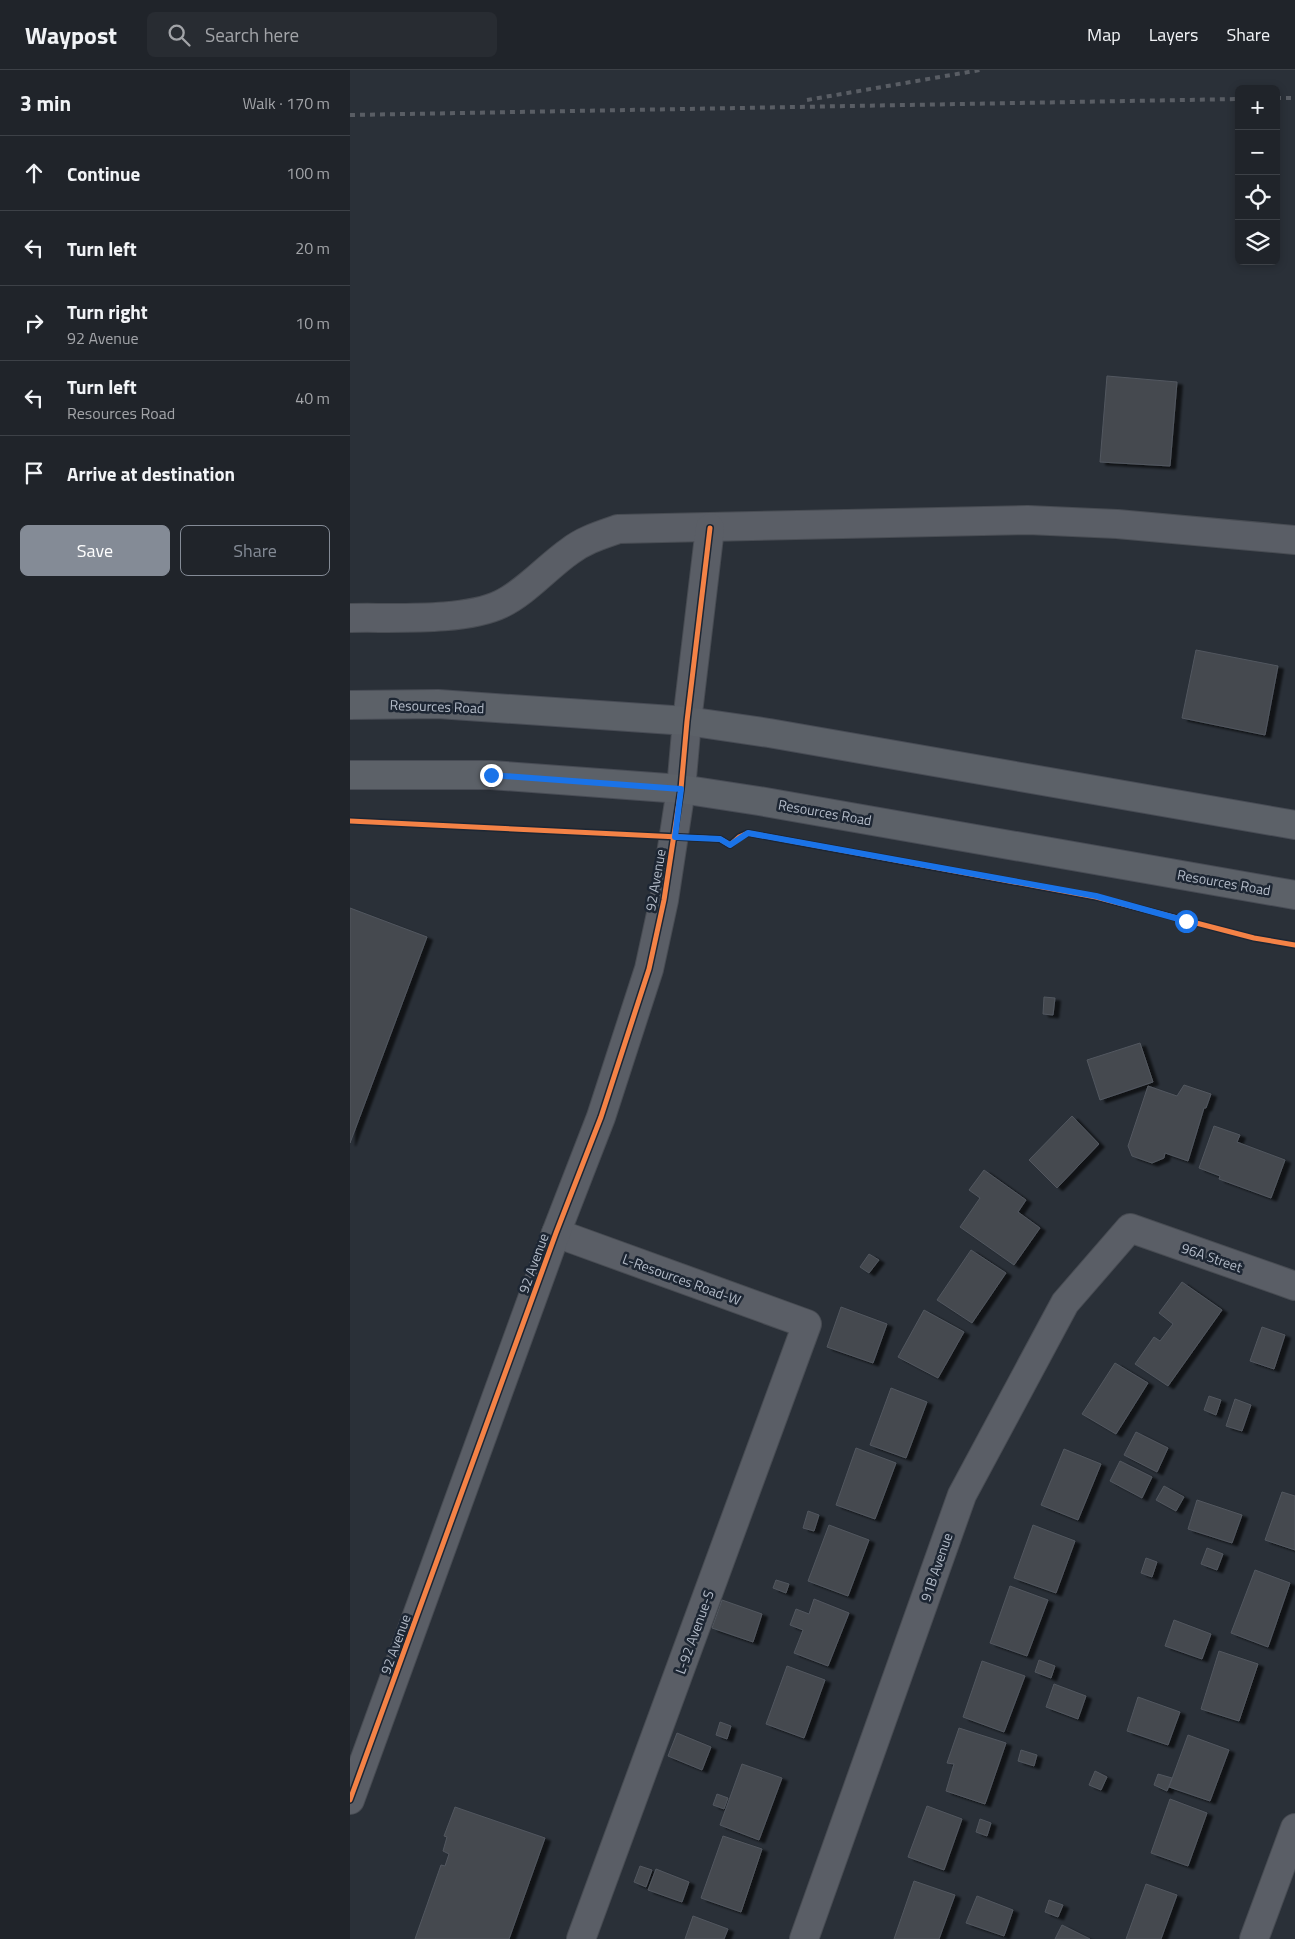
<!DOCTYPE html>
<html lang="en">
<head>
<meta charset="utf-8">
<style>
	:root { --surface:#20242a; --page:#282c32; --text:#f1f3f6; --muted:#a2a4a8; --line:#3d4147; --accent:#848b96 }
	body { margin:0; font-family:"Titillium Web",sans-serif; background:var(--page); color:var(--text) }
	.controls { position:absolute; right:15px; top:15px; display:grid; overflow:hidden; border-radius:8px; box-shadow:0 2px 8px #0003 }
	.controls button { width:45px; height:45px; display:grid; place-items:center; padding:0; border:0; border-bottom:1px solid var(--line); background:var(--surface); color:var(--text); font:25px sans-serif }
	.stop { position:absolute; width:15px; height:15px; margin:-11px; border:4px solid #1a73e8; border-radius:50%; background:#fff }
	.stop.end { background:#1a73e8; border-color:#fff; box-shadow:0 1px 5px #0008 }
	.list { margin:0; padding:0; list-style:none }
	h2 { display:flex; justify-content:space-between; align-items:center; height:65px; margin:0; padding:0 20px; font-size:21px }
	h2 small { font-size:16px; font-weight:400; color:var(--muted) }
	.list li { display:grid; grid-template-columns:32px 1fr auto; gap:15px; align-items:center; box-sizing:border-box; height:75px; padding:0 20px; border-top:1px solid var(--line) }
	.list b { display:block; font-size:19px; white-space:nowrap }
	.list p { margin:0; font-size:16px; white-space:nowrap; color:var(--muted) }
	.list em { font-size:16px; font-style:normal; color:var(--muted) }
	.actions { display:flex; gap:10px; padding:15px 20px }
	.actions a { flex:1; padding:11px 0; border:1px solid var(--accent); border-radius:8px; text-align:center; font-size:18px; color:var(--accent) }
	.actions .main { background:var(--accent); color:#fff }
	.icon { flex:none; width:28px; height:28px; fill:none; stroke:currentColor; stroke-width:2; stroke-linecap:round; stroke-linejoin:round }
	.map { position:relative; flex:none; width:945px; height:1869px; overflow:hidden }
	header { display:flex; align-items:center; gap:30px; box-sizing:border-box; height:70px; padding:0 25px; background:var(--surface); border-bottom:1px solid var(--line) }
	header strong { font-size:24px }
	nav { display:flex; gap:28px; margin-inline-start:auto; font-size:18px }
	.search { width:350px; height:45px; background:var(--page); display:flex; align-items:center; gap:12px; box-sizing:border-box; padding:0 18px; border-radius:8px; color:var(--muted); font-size:19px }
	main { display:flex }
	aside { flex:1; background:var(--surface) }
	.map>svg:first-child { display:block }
</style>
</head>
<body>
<header>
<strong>Waypost</strong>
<div class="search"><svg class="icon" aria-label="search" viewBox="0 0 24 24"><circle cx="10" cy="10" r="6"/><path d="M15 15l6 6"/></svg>Search here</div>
<nav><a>Map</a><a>Layers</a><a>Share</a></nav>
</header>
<main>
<aside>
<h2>3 min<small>Walk · 170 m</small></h2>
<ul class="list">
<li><svg class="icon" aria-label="ahead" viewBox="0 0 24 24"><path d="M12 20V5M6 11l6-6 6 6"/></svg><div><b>Continue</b></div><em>100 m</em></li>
<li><svg class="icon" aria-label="left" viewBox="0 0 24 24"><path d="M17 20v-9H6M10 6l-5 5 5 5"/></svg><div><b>Turn left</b></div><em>20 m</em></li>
<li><svg class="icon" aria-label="right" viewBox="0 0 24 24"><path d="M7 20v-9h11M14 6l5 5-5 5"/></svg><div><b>Turn right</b><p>92 Avenue</p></div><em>10 m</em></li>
<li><svg class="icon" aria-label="left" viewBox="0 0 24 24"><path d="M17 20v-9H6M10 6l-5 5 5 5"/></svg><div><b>Turn left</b><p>Resources Road</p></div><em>40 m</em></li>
<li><svg class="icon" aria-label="arrive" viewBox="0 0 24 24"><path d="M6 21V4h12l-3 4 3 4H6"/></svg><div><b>Arrive at destination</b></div></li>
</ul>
<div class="actions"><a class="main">Save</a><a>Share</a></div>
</aside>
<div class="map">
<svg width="945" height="1869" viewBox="0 0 945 1869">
	<defs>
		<filter id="shadow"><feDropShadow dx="5.5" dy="3" stdDeviation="1" flood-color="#0009"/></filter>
	</defs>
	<rect width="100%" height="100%" fill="#2a3038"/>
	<!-- building -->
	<g fill="#444950" stroke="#52575f" filter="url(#shadow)">
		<path d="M757 306 827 312 820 396 750 392Z"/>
		<path d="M846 580 928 596 915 665 832 648Z"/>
		<path d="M0 838 77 867 0 1073Z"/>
		<path d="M694 927 705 928 703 945 693 944Z"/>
		<path d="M790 973 803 1012 750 1030 737 990Z"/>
		<path d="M834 1015 861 1024 856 1038H854L838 1091 815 1083 814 1088 802 1093 782 1086 778 1076 798 1016 827 1026Z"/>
		<path d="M722 1046 749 1074 707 1118 679 1090Z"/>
		<path d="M864 1056 890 1065 887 1072 935 1090 921 1128 869 1109 870 1106 849 1098Z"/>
		<path d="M634 1100 676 1130 668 1142 690 1158 664 1195 610 1157 630 1128 619 1120Z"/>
		<path d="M621 1180 656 1203 622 1253 587 1230Z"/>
		<path d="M519 1184 529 1190 519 1203 510 1197Z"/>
		<path d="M832 1212 872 1240 818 1316 785 1294 804 1267 810 1271 823 1254 809 1243Z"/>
		<path d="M491 1237 537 1254 523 1293 477 1277Z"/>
		<path d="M574 1240 614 1262 588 1308 548 1287Z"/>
		<path d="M912 1257 935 1265 924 1299 900 1291Z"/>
		<path d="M765 1293 798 1313 766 1364 732 1344Z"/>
		<path d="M541 1318 577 1332 556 1388 520 1375Z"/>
		<path d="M859 1326 871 1330 866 1345 854 1340Z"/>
		<path d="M885 1329 901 1335 892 1361 876 1356Z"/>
		<path d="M786 1362 818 1378 807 1402 774 1385Z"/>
		<path d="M506 1378 546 1393 525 1449 486 1435Z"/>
		<path d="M714 1379 751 1394 728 1450 691 1435Z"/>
		<path d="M770 1391 802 1407 792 1428 760 1411Z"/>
		<path d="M814 1416 834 1427 826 1441 806 1430Z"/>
		<path d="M932 1422 945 1426V1480L915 1470Z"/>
		<path d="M847 1430 892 1445 882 1473 838 1459Z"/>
		<path d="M458 1441 469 1445 464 1461 453 1458Z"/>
		<path d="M479 1455 519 1470 498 1526 458 1511Z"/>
		<path d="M683 1455 725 1471 706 1523 664 1508Z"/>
		<path d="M857 1478 873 1484 867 1500 851 1494Z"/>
		<path d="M796 1488 807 1492 802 1507 791 1503Z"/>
		<path d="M905 1500 940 1513 918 1577 881 1563Z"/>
		<path d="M426 1510 439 1514 436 1523 423 1518Z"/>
		<path d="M660 1516 698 1530 677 1586 640 1573Z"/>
		<path d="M464 1529 499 1543 478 1596 444 1583 453 1560 440 1555 446 1539 459 1544Z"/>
		<path d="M372 1530 412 1544 403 1572 362 1558Z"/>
		<path d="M824 1550 861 1564 852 1589 815 1576Z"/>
		<path d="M869 1581 908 1594 889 1651 851 1639Z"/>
		<path d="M689 1590 705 1596 701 1608 685 1602Z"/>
		<path d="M632 1591 675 1606 654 1662 613 1647Z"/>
		<path d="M437 1596 475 1610 454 1668 416 1654Z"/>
		<path d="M704 1614 736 1626 728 1649 696 1637Z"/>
		<path d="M788 1627 830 1642 818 1675 777 1661Z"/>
		<path d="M370 1652 381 1656 377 1669 366 1665Z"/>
		<path d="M609 1658 656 1673 635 1734 596 1721 604 1694 597 1693Z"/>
		<path d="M327 1663 361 1677 352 1700 318 1686Z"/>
		<path d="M838 1665 879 1680 860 1731 819 1717Z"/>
		<path d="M671 1680 687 1685 684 1696 668 1691Z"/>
		<path d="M392 1694 432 1708 409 1770 370 1755Z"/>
		<path d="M745 1701 757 1707 751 1720 739 1715Z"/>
		<path d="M808 1704 822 1708 817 1721 804 1715Z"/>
		<path d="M367 1724 378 1728 374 1739 363 1735Z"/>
		<path d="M820 1729 857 1743 838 1796 801 1783Z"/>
		<path d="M577 1736 612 1749 594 1800 558 1787Z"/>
		<path d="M105 1737 195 1768 159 1869H65L91 1795 95 1796 99 1784 93 1781 97 1767 94 1766Z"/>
		<path d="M630 1749 641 1753 637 1766 626 1762Z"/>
		<path d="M373 1766 412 1779 391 1842 351 1828Z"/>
		<path d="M290 1796 302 1800 296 1817 284 1812Z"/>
		<path d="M306 1799 339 1812 332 1832 298 1820Z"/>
		<path d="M564 1811 605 1825 589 1869H544Z"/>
		<path d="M796 1814 827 1825 811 1869H776Z"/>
		<path d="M627 1826 663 1840 654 1866 616 1853Z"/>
		<path d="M699 1830 713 1835 708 1847 695 1842Z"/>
		<path d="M343 1846 378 1859 374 1869H335Z"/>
		<path d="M712 1855 740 1869H705Z"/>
	</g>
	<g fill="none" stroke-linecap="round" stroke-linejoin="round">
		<!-- minor casing -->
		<g stroke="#484c53" stroke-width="30">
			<g id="minor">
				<path d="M0 548C42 547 114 552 151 534 176 522 197 497 220 481 234 470 251 465 268 459L678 450 767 454 945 470"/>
				<path d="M206 1163 457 1254 231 1869"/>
				<path d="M0 1730 206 1163 251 1047 299 899 314 830 331 719 337 651 360 458"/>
				<path d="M454 1869 612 1425 715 1233 780 1158 945 1216"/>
				<path d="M904 1869 945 1758"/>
			</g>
		</g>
		<!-- major casing -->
		<g stroke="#484c55" stroke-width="30">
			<g id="major">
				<path d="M0 635 88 634 337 651 419 663 945 755"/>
				<path d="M0 705H141L331 719 409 731 945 825"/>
			</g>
		</g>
		<!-- minor -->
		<use href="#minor" stroke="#5a5e66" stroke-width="28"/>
		<!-- major -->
		<use href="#major" stroke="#5c6168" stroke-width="28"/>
		<!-- rail -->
		<g stroke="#595d64" stroke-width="4" stroke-dasharray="5 5" stroke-linecap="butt">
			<path d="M926 28H945"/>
			<path d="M457 30 630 0"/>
			<path d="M0 45 889 29"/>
		</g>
		<!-- cycleway casing -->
		<g stroke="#1d2633" stroke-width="8">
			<g id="cycleway">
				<path d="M0 751 370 769 380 775 389 767 398 763 746 827 904 868 945 875"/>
				<path d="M0 1730 206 1163 251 1047 299 899 314 830 331 719 337 651 360 458"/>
			</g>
		</g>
		<!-- cycleway -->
		<use href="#cycleway" stroke="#f48246" stroke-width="5"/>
	</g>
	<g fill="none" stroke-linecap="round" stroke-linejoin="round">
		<!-- route -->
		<path stroke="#1a73e8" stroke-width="6" d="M141 705 331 719 325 767 370 769 380 775 398 763 746 826 836 851"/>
	</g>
	<g text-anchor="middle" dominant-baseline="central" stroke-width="5" stroke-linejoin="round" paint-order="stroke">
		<!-- street labels -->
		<g font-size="14" fill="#b4bcc9" stroke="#1d2633">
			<text transform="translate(87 636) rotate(2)">Resources Road</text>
			<text transform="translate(475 742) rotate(10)">Resources Road</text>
			<text transform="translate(305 810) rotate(-80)">92 Avenue</text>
			<text transform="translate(874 812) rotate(10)">Resources Road</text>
			<text transform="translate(862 1187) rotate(19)">96A Street</text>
			<text transform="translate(183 1193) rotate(-70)">92 Avenue</text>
			<text transform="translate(332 1209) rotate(20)">L-Resources Road-W</text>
			<text transform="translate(586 1497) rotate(-71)">91B Avenue</text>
			<text transform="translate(344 1562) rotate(-70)">L-92 Avenue-S</text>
			<text transform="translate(45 1574) rotate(-70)">92 Avenue</text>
		</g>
	</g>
</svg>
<div class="controls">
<button>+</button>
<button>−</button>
<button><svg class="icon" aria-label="locate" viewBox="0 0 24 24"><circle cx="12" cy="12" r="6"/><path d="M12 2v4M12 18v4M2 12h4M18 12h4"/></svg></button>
<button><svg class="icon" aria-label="layers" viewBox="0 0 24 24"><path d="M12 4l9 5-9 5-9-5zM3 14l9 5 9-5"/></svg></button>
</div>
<div class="stop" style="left:836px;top:851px"></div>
<div class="stop end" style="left:141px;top:705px"></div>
</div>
</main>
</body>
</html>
